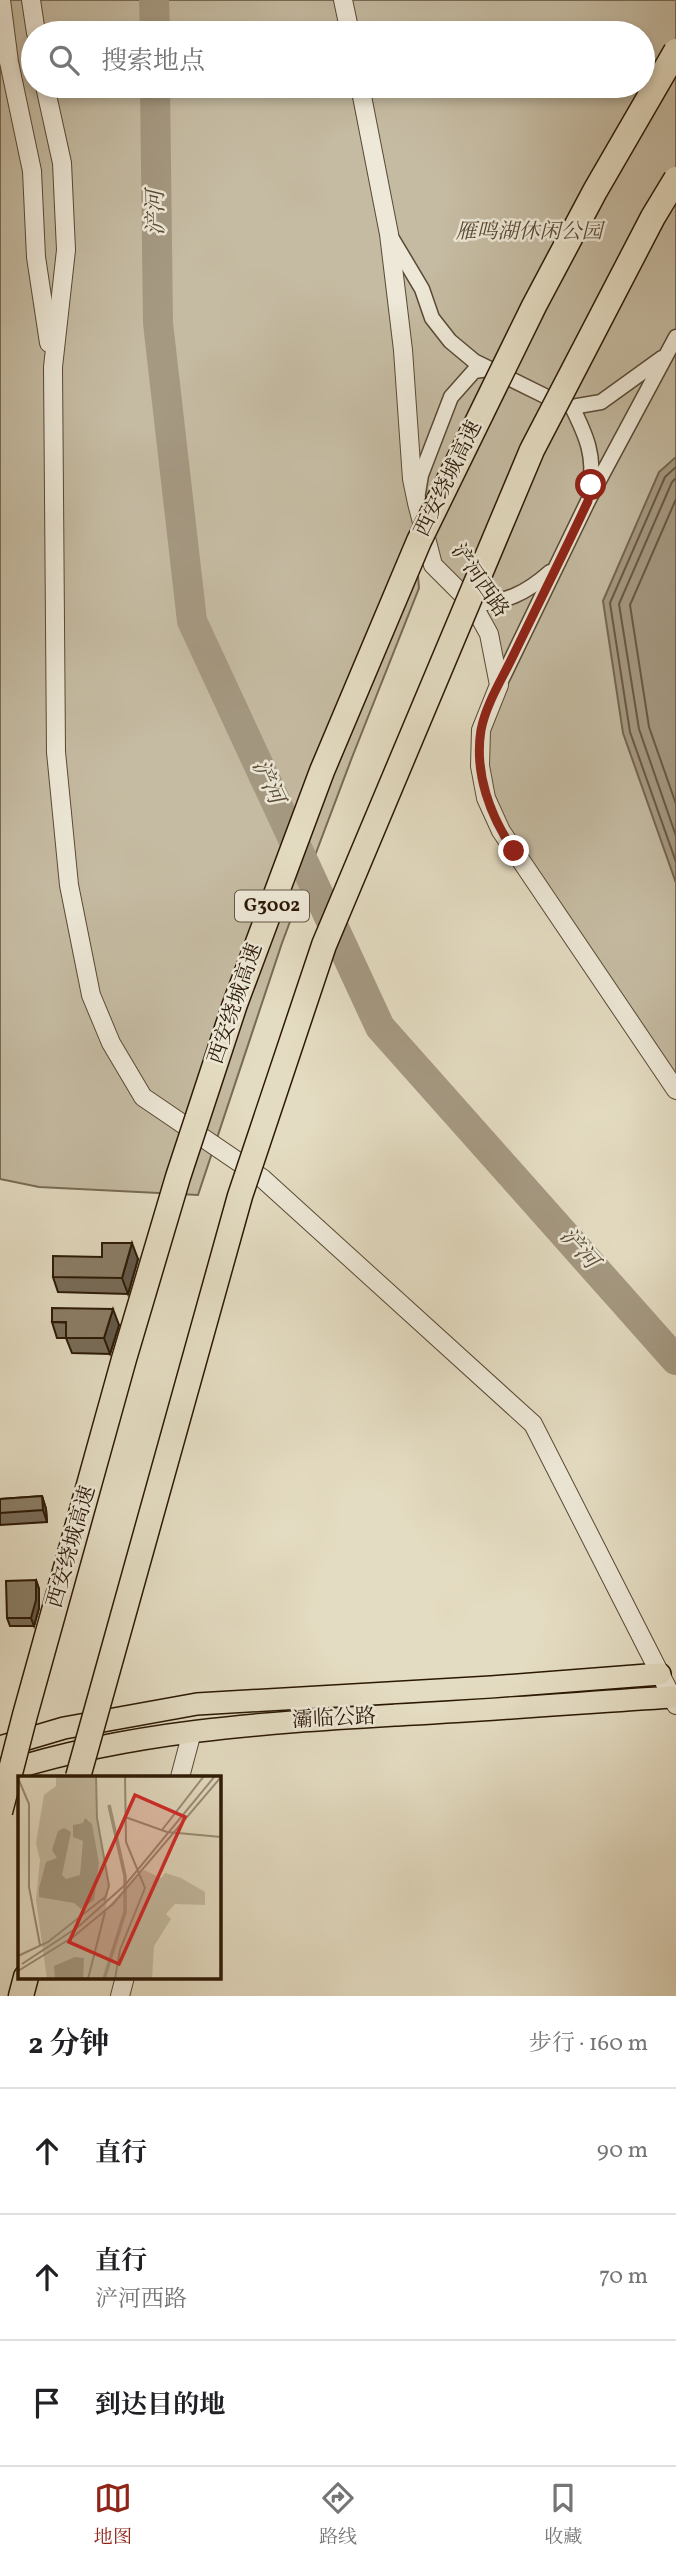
<!DOCTYPE html>
<html lang="zh">
<head>
<meta charset="utf-8">
<style>
	:root { --surface:#fff; --page:#f2f2f2; --text:#202124; --muted:#757577; --line:#e0e0e0; --accent:#8f2418 }
	body { margin:0; font-family:Vollkorn,"Noto Serif SC",serif; background:var(--page); color:var(--text) }
	.stop { position:absolute; width:21px; height:21px; margin:-16px; border:5px solid #8f2418; border-radius:50%; background:#fff }
	.stop.end { background:#8f2418; border-color:#fff; box-shadow:0 2px 7px #0008 }
	.list { margin:0; padding:0; list-style:none }
	h2 { display:flex; justify-content:space-between; align-items:center; height:91px; margin:0; padding:0 28px; font-size:30px }
	h2 small { font-size:23px; font-weight:400; color:var(--muted) }
	.list li { display:grid; grid-template-columns:46px 1fr auto; gap:21px; align-items:center; box-sizing:border-box; height:126px; padding:0 28px; border-top:2px solid var(--line) }
	.list b { display:block; font-size:26px; white-space:nowrap }
	.list p { margin:0; font-size:23px; white-space:nowrap; color:var(--muted) }
	.list em { font-size:23px; font-style:normal; color:var(--muted) }
	.icon { flex:none; width:38px; height:38px; fill:none; stroke:currentColor; stroke-width:2; stroke-linecap:round; stroke-linejoin:round }
	.map { position:relative; flex:none; width:676px; height:1996px; overflow:hidden }
	.search { position:absolute; background:var(--surface); box-shadow:0 4px 10px #0003; left:21px; right:21px; top:21px; height:77px; display:flex; align-items:center; gap:18px; box-sizing:border-box; padding:0 24px; border-radius:38px; color:var(--muted); font-size:26px }
	.sheet { height:469px; background:var(--surface) }
	nav { display:flex; justify-content:space-around; align-items:center; box-sizing:border-box; height:98px; border-top:2px solid var(--line); background:var(--surface); font-size:19px; color:var(--muted) }
	nav a { display:grid; justify-items:center; gap:4px }
	nav .on { color:var(--accent) }
	.map>svg:first-child { display:block }
</style>
</head>
<body>
<div class="map">
<svg width="676" height="1996" viewBox="0 0 676 1996">
	<rect width="100%" height="100%" fill="#e4dcc2"/>
	<filter id="stains"><feTurbulence type="fractalNoise" baseFrequency=".00286" numOctaves="4"/><feColorMatrix values="0 0 0 0 .2 0 0 0 0 .09 0 0 0 0 .02 0 0 0 .5 -.17"/></filter>
	<radialGradient id="worn" r=".72"><stop offset=".6" stop-color="#630" stop-opacity="0"/><stop offset="1" stop-color="#630" stop-opacity=".3"/></radialGradient>
	<!-- green -->
	<path fill="#c5bba2" stroke="#786a54" stroke-width="2" fill-rule="evenodd" d="M0 0H676V1090L501 831 480 766 499 685 489 634 433 565 410 476 419 588 351 760 282 943 198 1195 39 1187 0 1179ZM33 33H643V86H352L372 189 351 86H33Z"/>
	<!-- water -->
	<path fill="#a59982" stroke="#746550" stroke-width="2" d="M676 457V883L623 733 603 601 659 472Z"/>
	<g fill="none" stroke-linecap="round" stroke-linejoin="round">
		<!-- shore -->
		<g stroke="#685844" stroke-width="2">
			<path d="M676 467 665 477 610 603 630 732 676 862"/>
			<path d="M676 478 672 482 619 604 639 729 676 836"/>
			<path d="M676 499 630 605 649 727 676 804"/>
		</g>
		<!-- river -->
		<g stroke="#a59982" stroke-width="30">
			<path d="M154 0 155 33"/>
			<path d="M155 86 158 323 192 621 380 1027 676 1360"/>
		</g>
		<!-- minor casing -->
		<g stroke="#594934" stroke-width="17">
			<g id="minor">
				<path d="M391 237 422 289 432 318 450 341 474 361 547 397 572 407 601 402 662 358"/>
				<path d="M572 407C587 437 595 456 590 489"/>
				<path d="M418 493 421 475 451 397 474 371 489 369"/>
				<path d="M473 605C507 601 524 595 550 572"/>
				<path d="M499 685 588 501 676 337"/>
			</g>
		</g>
		<!-- tertiary casing -->
		<g stroke="#594934" stroke-width="20">
			<g id="tertiary">
				<path d="M1 0 9 62 32 171 36 257 49 343"/>
				<path d="M31 0 36 33"/>
				<path d="M343 0 350 33"/>
				<path d="M45 86 62 163 66 250 53 367 56 752 69 885 91 995 111 1043 143 1097 262 1178 533 1424 676 1705"/>
				<path d="M360 86 389 234 403 350 412 479 417 503 433 565 473 605 489 634 499 685 481 730 480 766 486 798 501 831 676 1090"/>
				<path d="M180 1777 192 1732"/>
				<path d="M120 1996 125 1977"/>
			</g>
		</g>
		<!-- primary casing -->
		<g stroke="#2b1805" stroke-width="24">
			<g id="primary">
				<path d="M0 1747 64 1728 197 1704 491 1687 660 1674"/>
				<path d="M0 1773C128 1731 264 1723 397 1715 489 1710 580 1703 672 1697"/>
			</g>
		</g>
		<!-- motorway casing -->
		<g stroke="#2b1805" stroke-width="27">
			<path id="motorway" d="M21 1996 26 1977"/>
		</g>
		<!-- minor -->
		<use href="#minor" stroke="#ede8d7" stroke-width="14"/>
		<!-- tertiary -->
		<use href="#tertiary" stroke="#ede8d7" stroke-width="18"/>
		<!-- primary -->
		<use href="#primary" stroke="#e4dcc2" stroke-width="21"/>
		<!-- motorway -->
		<use href="#motorway" stroke="#e4dcc2" stroke-width="24"/>
		<!-- motorway-bridge casing -->
		<g stroke="#2b1805" stroke-width="27" stroke-linecap="butt">
			<g id="motorway-bridge">
				<path d="M78 1777 240 1196 324 945 532 450 653 217 676 179"/>
				<path d="M0 1812 25 1715 124 1359 178 1177 235 1004 322 771 419 541 534 306 595 191 676 51"/>
			</g>
		</g>
		<!-- motorway-bridge -->
		<use href="#motorway-bridge" stroke="#e4dcc2" stroke-width="24"/>
	</g>
	<!-- wall -->
	<g fill="#786c59" stroke="#2b1805" stroke-width="2">
		<path d="M138 1259 128 1294 58 1292 53 1277Z"/>
		<path d="M52 1322 119 1325 110 1354 72 1353 66 1338H57Z"/>
		<path d="M42 1496 46 1509 47 1522 0 1525V1499Z"/>
		<path d="M36 1580 39 1589V1608L34 1626H10L7 1618Z"/>
	</g>
	<!-- shaded-wall -->
	<g fill="#615848" stroke="#2b1805" stroke-width="2">
		<path d="M132 1243 138 1259 128 1294 122 1278Z"/>
		<path d="M113 1309 119 1325 110 1354 104 1338Z"/>
		<path d="M42 1496 46 1509 47 1522 43 1510Z"/>
		<path d="M36 1580 39 1589V1608L34 1626 31 1618Z"/>
	</g>
	<!-- building -->
	<g fill="#8b7e67" stroke="#2b1805" stroke-width="2">
		<path d="M102 1243H132L122 1278 53 1277V1256L102 1257Z"/>
		<path d="M52 1308 113 1309 104 1338H66V1322H52Z"/>
		<path d="M42 1496 43 1510 0 1513V1499Z"/>
		<path d="M36 1580V1600L31 1618H7L6 1581Z"/>
	</g>
	<g fill="none" stroke-linecap="round" stroke-linejoin="round">
		<!-- route -->
		<path stroke="#8f2418" stroke-width="9" d="M514 851C490 816 474 773 481 730 486 704 502 679 513 656 538 604 564 553 588 501L591 485"/>
	</g>
	<g text-anchor="middle" dominant-baseline="central" stroke-width="5" stroke-linejoin="round" paint-order="stroke">
		<!-- shield labels -->
		<rect fill="#ede8d7" stroke="#655644" stroke-width="2" x="235" y="890.5" width="74" height="31" rx="5"/>
		<g font-size="19" font-weight="bold" fill="#2b1805">
			<text x="272" y="906">G3002</text>
		</g>
		<!-- park labels -->
		<g font-size="21" font-style="italic" fill="#594934" stroke="#ede8d7">
			<text x="529" y="232">雁鸣湖休闲公园</text>
		</g>
		<!-- street labels -->
		<g font-size="21" fill="#2b1805" stroke="#ede8d7">
			<text transform="translate(449 479) rotate(-64)">西安绕城高速</text>
			<text transform="translate(479 581) rotate(55)">浐河西路</text>
			<text transform="translate(236 1004) rotate(-71)">西安绕城高速</text>
			<text transform="translate(72 1547) rotate(-74)">西安绕城高速</text>
			<text transform="translate(334 1719) rotate(-3)">灞临公路</text>
		</g>
		<!-- water labels -->
		<g font-size="23" font-style="italic" fill="#5c4c37" stroke="#ede8d7">
			<text transform="translate(157 213) rotate(-91)">浐河</text>
			<text transform="translate(267 782) rotate(65)">浐河</text>
			<text transform="translate(578 1249) rotate(48)">浐河</text>
		</g>
	</g>
	<!-- overview -->
	<g transform="translate(18 1776)">
		<rect width="203" height="203" fill="#e4dcc2"/>
		<path d="M38 0H78L79 42 91 110 88 132 126 94 143 102 147 97 163 102 187 116V129L157 128 148 138 153 143 136 170 134 203H29L18 124 22 84 18 67 26 19 38 10Z" fill="#c5bba2"/>
		<path d="M67 42 74 48 81 87 76 124 63 133 56 127 21 121V112L28 86 39 82 34 74 40 55 46 52 53 56 44 99 48 103 62 99 65 65 55 61V49L65 47ZM57 181 66 182 65 203H37L36 190Z" fill="#a59982"/>
		<path fill="none" stroke="#a59982" stroke-width="3.5" d="M86 203 107 136V100L91 29"/>
		<path fill="none" stroke="#9a8e76" stroke-width="2" d="M78 0 79 42 91 110 86 125M0 2 11 28V111L22 169M107 41 149 56 203 61M144 54 186 0M0 180 30 166 87 121M4 188 60 151 108 108 197 0M0 195 55 161 95 128 203 1M70 203 87 136M97 203 102 174 127 112 108 66 107 0"/>
		<path fill="#d62828" fill-opacity="0.15" stroke="#d62828" stroke-width="3.5" d="M117 19 167 41 101 188 51 166Z"/>
		<rect width="203" height="203" fill="none" stroke="#2b1805" stroke-width="3.5"/>
	</g>
	<rect width="100%" height="100%" filter="url(#stains)"/>
	<rect width="100%" height="100%" fill="url(#worn)"/>
</svg>
<div class="stop" style="left:591px;top:485px"></div>
<div class="stop end" style="left:514px;top:851px"></div>
<div class="search"><svg class="icon" aria-label="search" viewBox="0 0 24 24"><circle cx="10" cy="10" r="6"/><path d="M15 15l6 6"/></svg>搜索地点</div>
</div>
<section class="sheet">
<h2>2 分钟<small>步行 · 160 m</small></h2>
<ul class="list">
<li><svg class="icon" aria-label="ahead" viewBox="0 0 24 24"><path d="M12 20V5M6 11l6-6 6 6"/></svg><div><b>直行</b></div><em>90 m</em></li>
<li><svg class="icon" aria-label="ahead" viewBox="0 0 24 24"><path d="M12 20V5M6 11l6-6 6 6"/></svg><div><b>直行</b><p>浐河西路</p></div><em>70 m</em></li>
<li><svg class="icon" aria-label="arrive" viewBox="0 0 24 24"><path d="M6 21V4h12l-3 4 3 4H6"/></svg><div><b>到达目的地</b></div></li>
</ul>
</section>
<nav>
<a class="on"><svg class="icon" aria-label="map" viewBox="0 0 24 24"><path d="M3 6l6-2 6 2 6-2v14l-6 2-6-2-6 2zM9 4v14M15 6v14"/></svg>地图</a>
<a><svg class="icon" aria-label="directions" viewBox="0 0 24 24"><path d="M12 3l9 9-9 9-9-9zM9 14v-3h6M13 9l2 2-2 2"/></svg>路线</a>
<a><svg class="icon" aria-label="saved" viewBox="0 0 24 24"><path d="M7 4h10v16l-5-4-5 4z"/></svg>收藏</a>
</nav>
</body>
</html>
